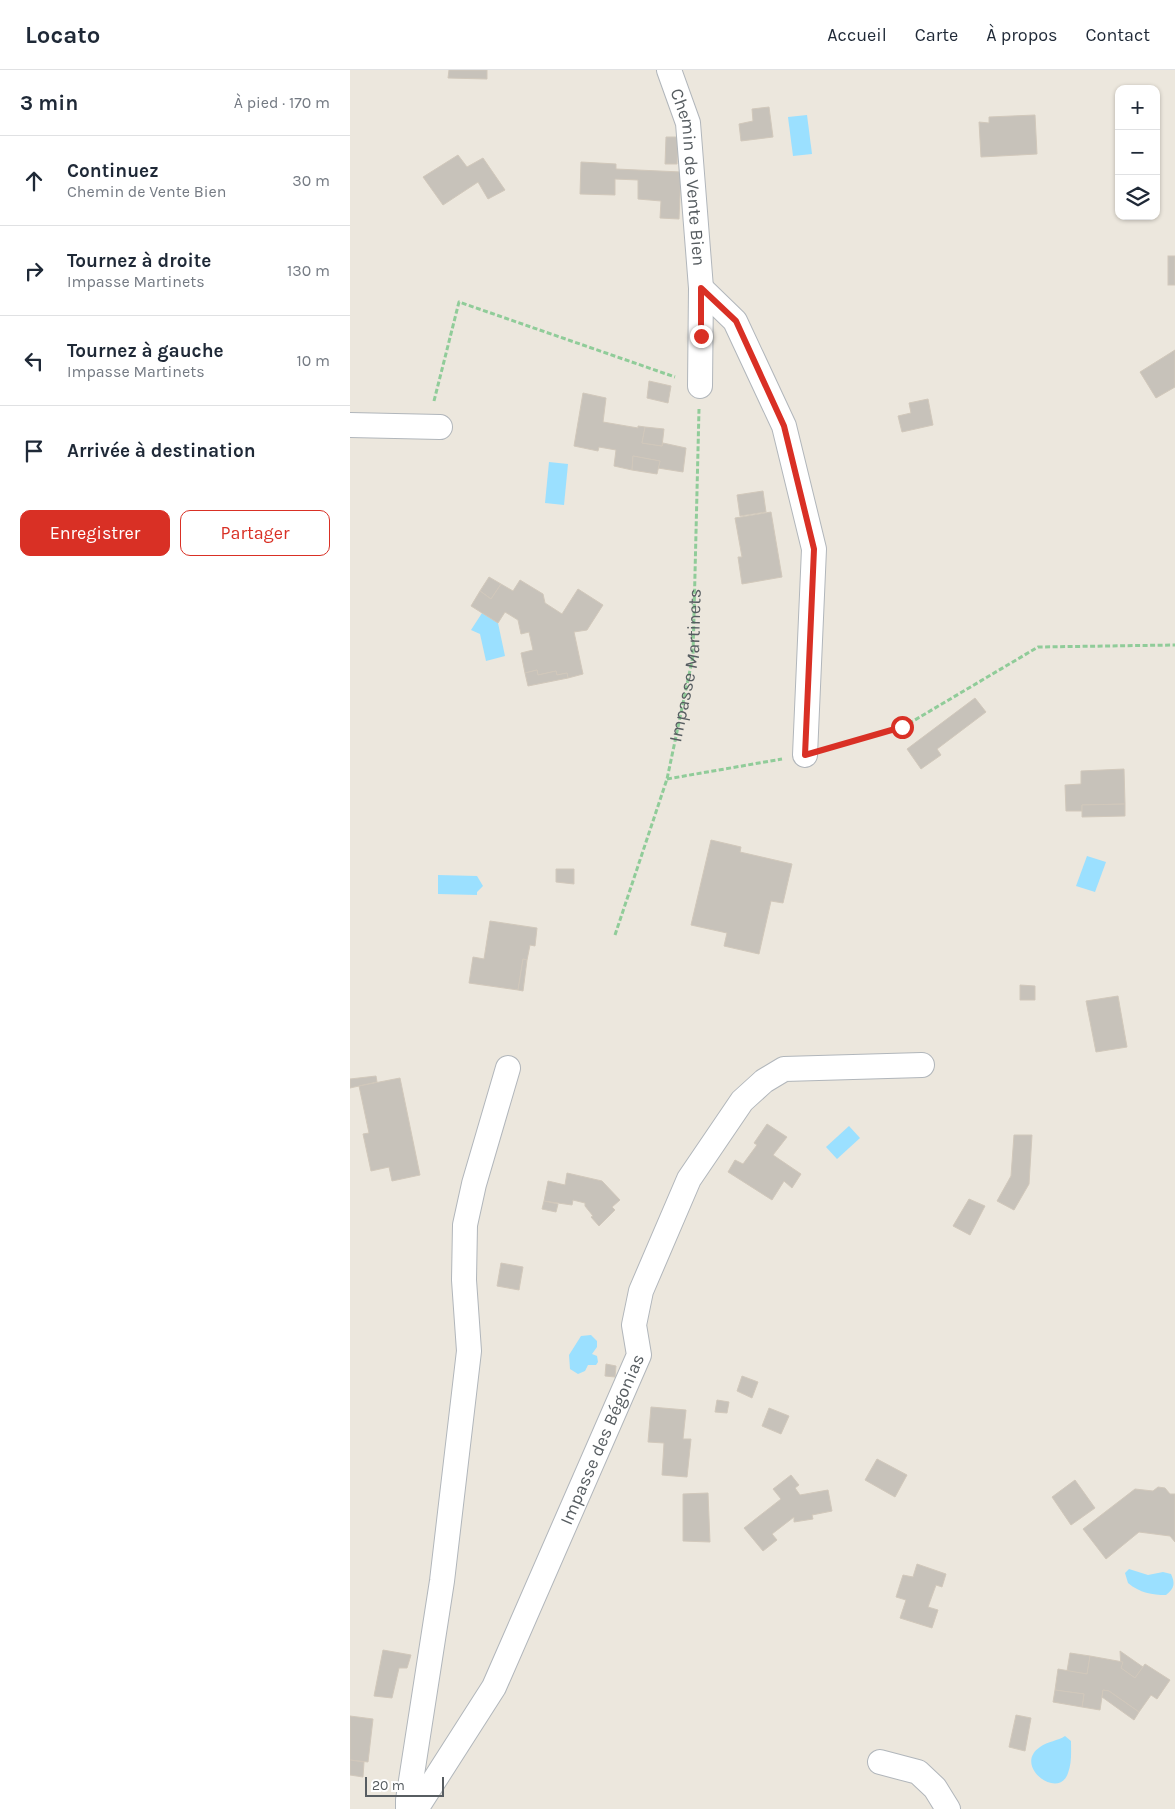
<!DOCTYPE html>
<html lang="fr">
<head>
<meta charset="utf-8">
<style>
	:root { --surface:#fff; --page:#f6f6f7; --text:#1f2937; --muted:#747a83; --line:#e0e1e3; --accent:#d93025 }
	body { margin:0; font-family:Karla,sans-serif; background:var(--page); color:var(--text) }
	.controls { position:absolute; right:15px; top:15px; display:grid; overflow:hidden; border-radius:10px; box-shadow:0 1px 4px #0004 }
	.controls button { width:45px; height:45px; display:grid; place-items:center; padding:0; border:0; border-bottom:1px solid var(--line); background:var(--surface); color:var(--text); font:25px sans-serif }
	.scale { position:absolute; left:15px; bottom:12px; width:79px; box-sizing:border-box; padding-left:5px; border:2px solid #575d61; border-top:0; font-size:14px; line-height:18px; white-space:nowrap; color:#575d61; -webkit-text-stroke:4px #fff; paint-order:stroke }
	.stop { position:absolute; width:15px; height:15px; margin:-11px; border:4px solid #d93025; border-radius:50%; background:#fff }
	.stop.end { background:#d93025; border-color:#fff; box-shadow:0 1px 5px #0008 }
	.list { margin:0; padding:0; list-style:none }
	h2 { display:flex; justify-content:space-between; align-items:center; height:65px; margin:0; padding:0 20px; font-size:21px }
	h2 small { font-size:16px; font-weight:400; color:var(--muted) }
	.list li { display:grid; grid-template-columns:32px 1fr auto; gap:15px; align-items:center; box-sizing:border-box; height:90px; padding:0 20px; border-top:1px solid var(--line) }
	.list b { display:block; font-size:19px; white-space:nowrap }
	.list p { margin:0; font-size:16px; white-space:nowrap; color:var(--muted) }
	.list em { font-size:16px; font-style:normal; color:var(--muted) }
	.actions { display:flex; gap:10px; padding:15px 20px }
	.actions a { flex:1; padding:11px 0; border:1px solid var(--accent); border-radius:10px; text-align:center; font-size:18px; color:var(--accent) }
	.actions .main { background:var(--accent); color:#fff }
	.icon { flex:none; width:28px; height:28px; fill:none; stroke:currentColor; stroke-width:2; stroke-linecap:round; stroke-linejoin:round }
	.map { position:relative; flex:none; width:825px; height:1739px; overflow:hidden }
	header { display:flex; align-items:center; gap:30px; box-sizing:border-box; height:70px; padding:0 25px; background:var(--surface); border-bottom:1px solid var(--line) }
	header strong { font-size:24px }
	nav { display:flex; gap:28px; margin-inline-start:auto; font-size:18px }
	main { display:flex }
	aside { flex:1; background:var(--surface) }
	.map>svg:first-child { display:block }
</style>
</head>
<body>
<header>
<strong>Locato</strong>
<nav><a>Accueil</a><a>Carte</a><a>À propos</a><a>Contact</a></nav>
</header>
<main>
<aside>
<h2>3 min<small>À pied · 170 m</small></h2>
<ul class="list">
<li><svg class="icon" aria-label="ahead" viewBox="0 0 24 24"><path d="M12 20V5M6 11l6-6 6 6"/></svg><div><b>Continuez</b><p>Chemin de Vente Bien</p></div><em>30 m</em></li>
<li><svg class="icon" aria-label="right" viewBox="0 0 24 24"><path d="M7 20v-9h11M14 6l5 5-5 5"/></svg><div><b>Tournez à droite</b><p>Impasse Martinets</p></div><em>130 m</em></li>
<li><svg class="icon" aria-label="left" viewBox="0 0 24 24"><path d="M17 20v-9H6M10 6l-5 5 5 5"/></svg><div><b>Tournez à gauche</b><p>Impasse Martinets</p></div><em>10 m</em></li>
<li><svg class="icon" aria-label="arrive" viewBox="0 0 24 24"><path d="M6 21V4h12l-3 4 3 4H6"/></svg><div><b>Arrivée à destination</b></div></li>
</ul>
<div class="actions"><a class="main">Enregistrer</a><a>Partager</a></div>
</aside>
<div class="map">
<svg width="825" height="1739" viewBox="0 0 825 1739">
	<rect width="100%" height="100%" fill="#ece7dd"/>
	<!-- water -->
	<g fill="#9be0ff">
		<path d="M457 45 462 84 443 86 438 47Z"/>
		<path d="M199 392 218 394 214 435 195 433Z"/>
		<path d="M132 543 148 553 155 586 136 591 130 564 121 560Z"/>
		<path d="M737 786 756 792 745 822 726 816Z"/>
		<path d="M88 805 127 806 133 816 127 822V825L88 824Z"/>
		<path d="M499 1056 510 1068 487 1089 476 1077Z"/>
		<path d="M241 1265 247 1271V1277L242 1284 247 1286 248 1292 246 1295H238L235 1301 228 1304 220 1299 219 1285 231 1266Z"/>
		<path d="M779 1499 798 1505 813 1502 821 1504C825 1513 825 1518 816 1525 802 1525 790 1523 778 1513L775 1503Z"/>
		<path d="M715 1666 721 1671C721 1681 722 1693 718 1703 709 1731 662 1696 690 1677 698 1671 708 1671 715 1666Z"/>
	</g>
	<!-- building -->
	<g fill="#c7c2ba" stroke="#d1c8bb">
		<path d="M99 0H137V9L98 8Z"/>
		<path d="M419 37 423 67 391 71 389 54 403 51 402 39Z"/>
		<path d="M685 45 687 84 631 87 629 52 639 53V47Z"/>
		<path d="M316 67H328L327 94H315Z"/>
		<path d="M108 85 117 97 133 88 155 120 138 129 128 112 93 135 73 107Z"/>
		<path d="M231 92 266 94V99L331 102 329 149 310 148 311 131 288 129V110L265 109V125L230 124Z"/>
		<rect x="818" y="186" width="7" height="29"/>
		<path d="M825 280V317L806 328 790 302Z"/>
		<path d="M299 311 321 316 318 333 297 328Z"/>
		<path d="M233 323 256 328 253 352 288 358V356L295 357 292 373 312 376 313 373 336 378 333 402 308 398 310 391 283 386 282 400 264 396 266 380 249 377 248 381 224 376Z"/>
		<path d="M578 329 583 355 552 362 548 346 561 343 559 333Z"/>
		<path d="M295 357 314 359 312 376 292 373Z"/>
		<path d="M283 386 310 391 307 404 282 400Z"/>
		<path d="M413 421 416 442 390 446 387 425Z"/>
		<path d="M421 442 432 507 392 514 388 487H392L385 448Z"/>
		<path d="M139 507 151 514 141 529 130 521Z"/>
		<path d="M170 510 193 524 195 533 212 544 228 519 253 535 237 560 224 562 233 604 218 608 217 603 207 605 206 601 188 605 187 600 175 603 171 583 183 580 179 562 171 564 168 550 155 542 148 553 121 536 130 521 141 529 151 514 163 521Z"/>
		<path d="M187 600 188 605 206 601 207 605 217 603 218 608 178 616 175 603Z"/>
		<path d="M625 628 636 642 587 679 591 685 571 699 557 679Z"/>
		<path d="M774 699 775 734 732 735V741H716L715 715 731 714V701Z"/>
		<path d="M775 734V746L732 747V735Z"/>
		<path d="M361 770 391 777 390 782 442 794 433 833 421 831 409 884 374 876 377 863 341 855Z"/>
		<path d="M206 799H224V814L206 812Z"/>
		<path d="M140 851 187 858 185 876 180 875 177 890 173 889 168 920 119 913 123 887 134 889Z"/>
		<path d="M173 889 177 890 173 921 168 920Z"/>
		<path d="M670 915 685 916V930H670Z"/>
		<path d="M768 926 777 977 746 982 736 931Z"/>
		<path d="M26 1006 27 1012 0 1018V1009Z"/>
		<path d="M50 1008 70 1105 42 1111 39 1097 21 1101 13 1064 19 1063 9 1016Z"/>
		<path d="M417 1054 437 1067 423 1085 451 1104 442 1118 434 1111 422 1130 378 1102 385 1090 393 1094 407 1075 404 1073Z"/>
		<path d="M664 1065H682L679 1114 664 1140 647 1131 661 1106Z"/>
		<path d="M217 1103 252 1111 270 1130 262 1137 265 1140 249 1156 241 1147 243 1146 235 1136V1133L223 1130 222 1135 194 1131 198 1111 215 1115Z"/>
		<path d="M619 1129 635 1136 620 1165 603 1156Z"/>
		<path d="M194 1131 208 1134 206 1142 192 1139Z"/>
		<path d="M151 1193 173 1197 169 1220 147 1216Z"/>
		<path d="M256 1294 266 1296 265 1307 255 1306Z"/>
		<path d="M392 1306 408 1312 402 1328 387 1321Z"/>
		<path d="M367 1330 379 1332 377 1343 365 1342Z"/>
		<path d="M301 1337 336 1340 333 1369H341L337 1407 312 1405 314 1373 298 1372Z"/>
		<path d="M419 1338 439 1346 431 1364 412 1356Z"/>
		<path d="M527 1389 557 1405 545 1427 515 1410Z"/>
		<path d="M441 1405 449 1415 445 1418 450 1425 478 1420 482 1441 462 1445 463 1449 444 1452V1447L422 1464 427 1470 413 1481 394 1458 431 1429 423 1419Z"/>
		<path d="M725 1410 745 1438 721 1455 702 1427Z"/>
		<path d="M808 1417 815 1418 820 1424H825V1472L820 1466 789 1462 756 1489 733 1459 785 1419 803 1421Z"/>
		<path d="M358 1423 360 1472 333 1471V1424Z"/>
		<path d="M567 1494 596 1504 592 1517 586 1515 578 1537 588 1540 582 1558 550 1548 556 1530 546 1527 553 1505 563 1507Z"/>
		<path d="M33 1580 61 1585 57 1598H49L42 1628 24 1626Z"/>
		<path d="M770 1581 793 1597 785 1608 771 1598Z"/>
		<path d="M720 1583 740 1586 737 1604 717 1601Z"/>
		<path d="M740 1586 773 1592 771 1598 785 1608 795 1594 820 1610 807 1629 801 1625 789 1642 759 1621 753 1620 750 1640 732 1637 734 1624 705 1620 708 1599 737 1604Z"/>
		<path d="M705 1620 734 1624 732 1637 703 1632Z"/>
		<path d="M753 1620 759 1621 789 1642 784 1650 752 1627Z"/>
		<path d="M666 1645 681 1648 675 1681 659 1677Z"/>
		<path d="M0 1646 23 1649 18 1692 0 1690Z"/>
		<path d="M0 1690 14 1692 13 1707 0 1705Z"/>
	</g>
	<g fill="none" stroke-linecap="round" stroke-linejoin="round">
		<!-- street casing -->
		<g stroke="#b1b6bb" stroke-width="26">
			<g id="street">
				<path id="s2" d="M319 0 338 53 351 218 350 316"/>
				<path d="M351 218 385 251 434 356 464 479 455 685"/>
				<path d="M0 355 90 357"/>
				<path d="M530 1692 568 1702 585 1718 598 1739"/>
				<path d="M58 1739V1730L92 1511 119 1281 114 1210 115 1155 124 1114 158 998"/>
				<path id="s3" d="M66 1739 144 1617 289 1285 284 1255 291 1221 339 1109 392 1031 414 1011 434 999 572 995"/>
			</g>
		</g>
		<!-- path -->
		<g stroke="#90cc99" stroke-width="3" stroke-dasharray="5 2.5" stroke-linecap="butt">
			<path d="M84 331 109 232 325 307"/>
			<path d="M480 678 553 657 688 577 825 575"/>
			<path d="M317 709 432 689"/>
			<path id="s1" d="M265 865 317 709 343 586 349 339"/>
		</g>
		<!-- street -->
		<use href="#street" stroke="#fff" stroke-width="24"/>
	</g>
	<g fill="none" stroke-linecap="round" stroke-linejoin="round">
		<!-- route -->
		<path stroke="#d93025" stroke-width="6" d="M351 266V218L386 251 434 356 464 479 455 685 552 657"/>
	</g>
	<g text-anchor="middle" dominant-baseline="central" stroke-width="4.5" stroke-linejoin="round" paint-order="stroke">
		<!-- street labels -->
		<g font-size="18" fill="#575d61" stroke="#fff">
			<text stroke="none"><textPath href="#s2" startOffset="110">Chemin de Vente Bien</textPath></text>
			<text stroke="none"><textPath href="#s1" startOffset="280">Impasse Martinets</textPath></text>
			<text stroke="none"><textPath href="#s3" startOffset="415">Impasse des Bégonias</textPath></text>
		</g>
	</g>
</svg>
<div class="controls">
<button>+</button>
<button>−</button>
<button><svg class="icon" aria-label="layers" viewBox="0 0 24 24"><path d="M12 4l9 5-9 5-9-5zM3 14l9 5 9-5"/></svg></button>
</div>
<div class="scale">20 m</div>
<div class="stop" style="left:552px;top:657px"></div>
<div class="stop end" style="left:351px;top:266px"></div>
</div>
</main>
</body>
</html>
